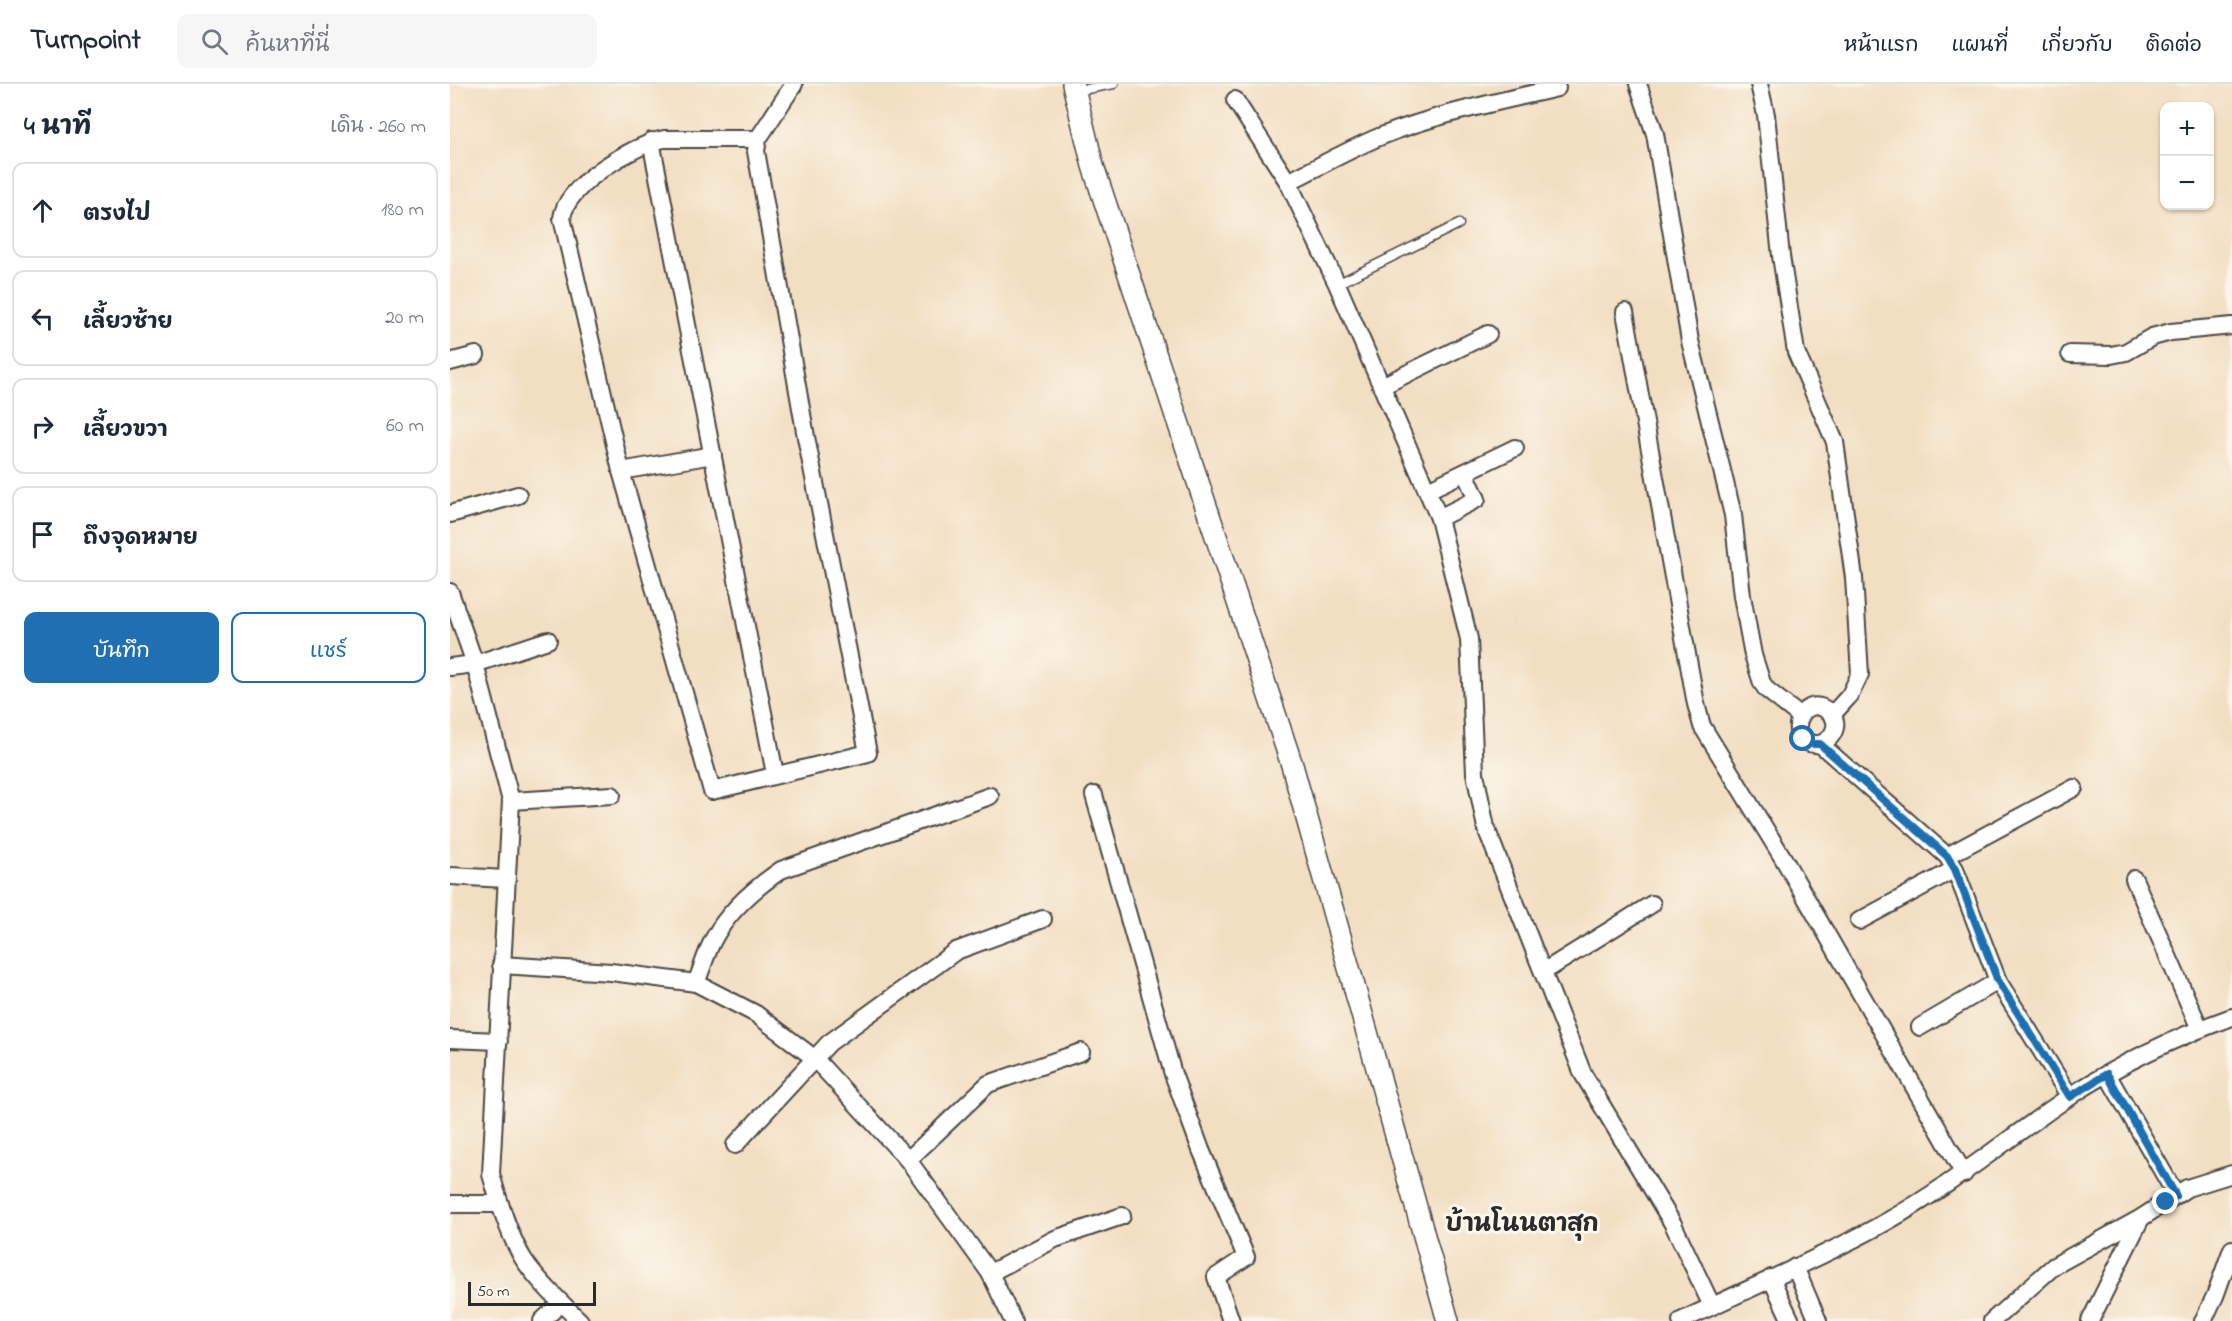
<!DOCTYPE html>
<html lang="th">
<head>
<meta charset="utf-8">
<style>
	:root { --surface:#fff; --page:#f6f6f7; --text:#1f2937; --muted:#747a83; --line:#e0e1e3; --accent:#1f6fb2 }
	body { margin:0; font-family:"Indie Flower","Playpen Sans Thai",sans-serif; background:var(--page); color:var(--text) }
	.controls { position:absolute; right:18px; top:18px; display:grid; overflow:hidden; border-radius:12px; box-shadow:0 2px 4px #0004 }
	.controls button { width:54px; height:54px; display:grid; place-items:center; padding:0; border:0; border-bottom:2px solid var(--line); background:var(--surface); color:var(--text); font:30px sans-serif }
	.scale { position:absolute; left:18px; bottom:15px; width:128px; box-sizing:border-box; padding-left:6px; border:3px solid #2b2b2b; border-top:0; font-size:16px; line-height:21px; white-space:nowrap; color:#2b2b2b; -webkit-text-stroke:4px #fbf7ec; paint-order:stroke }
	.stop { position:absolute; width:18px; height:18px; margin:-14px; border:4px solid #1f6fb2; border-radius:50%; background:#fff }
	.stop.end { background:#1f6fb2; border-color:#fff; box-shadow:0 2px 6px #0008 }
	.list { margin:0; padding:0; list-style:none }
	h2 { display:flex; justify-content:space-between; align-items:center; height:78px; margin:0; padding:0 24px; font-size:26px }
	h2 small { font-size:20px; font-weight:400; color:var(--muted) }
	.list li { display:grid; grid-template-columns:39px 1fr auto; gap:18px; align-items:center; box-sizing:border-box; height:96px; margin:0 12px 12px; padding:0 12px; border:2px solid var(--line); border-radius:12px }
	.list b { display:block; font-size:22px; white-space:nowrap }
	.list em { font-size:20px; font-style:normal; color:var(--muted) }
	.actions { display:flex; gap:12px; padding:18px 24px }
	.actions a { flex:1; padding:14px 0; border:2px solid var(--accent); border-radius:12px; text-align:center; font-size:21px; color:var(--accent) }
	.actions .main { background:var(--accent); color:#fff }
	.icon { flex:none; width:33px; height:33px; fill:none; stroke:currentColor; stroke-width:2; stroke-linecap:round; stroke-linejoin:round }
	.map { position:relative; flex:none; width:1782px; height:1237px; overflow:hidden }
	header { display:flex; align-items:center; gap:36px; box-sizing:border-box; height:84px; padding:0 30px; background:var(--surface); border-bottom:2px solid var(--line) }
	header strong { font-size:28px }
	nav { display:flex; gap:33px; margin-inline-start:auto; font-size:21px }
	.search { width:420px; height:54px; background:var(--page); display:flex; align-items:center; gap:15px; box-sizing:border-box; padding:0 21px; border-radius:12px; color:var(--muted); font-size:22px }
	main { display:flex }
	aside { flex:1; background:var(--surface) }
	.map>svg:first-child { display:block }
</style>
</head>
<body>
<header>
<strong>Turnpoint</strong>
<div class="search"><svg class="icon" aria-label="search" viewBox="0 0 24 24"><circle cx="10" cy="10" r="6"/><path d="M15 15l6 6"/></svg>ค้นหาที่นี่</div>
<nav><a>หน้าแรก</a><a>แผนที่</a><a>เกี่ยวกับ</a><a>ติดต่อ</a></nav>
</header>
<main>
<aside>
<h2>4 นาที<small>เดิน · 260 m</small></h2>
<ul class="list">
<li><svg class="icon" aria-label="ahead" viewBox="0 0 24 24"><path d="M12 20V5M6 11l6-6 6 6"/></svg><div><b>ตรงไป</b></div><em>180 m</em></li>
<li><svg class="icon" aria-label="left" viewBox="0 0 24 24"><path d="M17 20v-9H6M10 6l-5 5 5 5"/></svg><div><b>เลี้ยวซ้าย</b></div><em>20 m</em></li>
<li><svg class="icon" aria-label="right" viewBox="0 0 24 24"><path d="M7 20v-9h11M14 6l5 5-5 5"/></svg><div><b>เลี้ยวขวา</b></div><em>60 m</em></li>
<li><svg class="icon" aria-label="arrive" viewBox="0 0 24 24"><path d="M6 21V4h12l-3 4 3 4H6"/></svg><div><b>ถึงจุดหมาย</b></div></li>
</ul>
<div class="actions"><a class="main">บันทึก</a><a>แชร์</a></div>
</aside>
<div class="map">
<svg width="1782" height="1237" viewBox="0 0 1782 1237">
	<rect width="100%" height="100%" fill="#fbf7ec"/>
	<filter id="ink" filterUnits="userSpaceOnUse"><feTurbulence type="fractalNoise" baseFrequency=".0167" numOctaves="2"/><feDisplacementMap in="SourceGraphic" scale="12" xChannelSelector="R" yChannelSelector="G"/><feConvolveMatrix kernelMatrix="1 2 1 2 8 2 1 2 1" color-interpolation-filters="sRGB"/></filter>
	<filter id="wash" filterUnits="userSpaceOnUse"><feTurbulence type="fractalNoise" baseFrequency=".008" numOctaves="4" result="noise"/><feDisplacementMap in="SourceGraphic" scale="24" xChannelSelector="R" yChannelSelector="G"/><feGaussianBlur stdDeviation="1.35" result="paint"/><feColorMatrix in="noise" values="0 0 0 0 0 0 0 0 0 0 0 0 0 0 0 0 0 1.4 0 .05"/><feComposite in="paint" operator="in"/></filter>
	<g filter="url(#wash)">
		<rect width="100%" height="100%" fill="#f2dec1"/>
	</g>
	<g filter="url(#ink)">
		<g fill="none" stroke-linecap="round" stroke-linejoin="round">
			<!-- service casing -->
			<g stroke="#494642" stroke-width="11">
				<g id="service">
					<path d="M626 7 664 0"/>
					<path d="M887 200 1009 140"/>
				</g>
			</g>
			<!-- minor casing -->
			<g stroke="#494642" stroke-width="20">
				<g id="minor">
					<path d="M1188 0 1205 50 1240 257 1283 431 1292 512 1303 571 1312 599 1317 606 1350 632"/>
					<path d="M1309 0 1316 31 1331 172 1346 268 1385 358 1404 494 1410 590 1400 611 1382 631"/>
					<path d="M785 16 838 98 887 200 989 434 1019 555 1025 689 1036 744 1133 990 1223 1140 1262 1222"/>
					<path d="M308 55H214C183 61 116 101 112 134L171 387 262 707 418 669 356 353 306 67 308 55 344 0"/>
					<path d="M201 57 325 690"/>
					<path d="M838 98C868 83 898 66 929 53 986 30 1048 18 1107 4"/>
					<path d="M1175 228 1246 620 1252 642 1333 774 1514 1090"/>
					<path d="M1620 270 1661 271 1676 268 1702 253 1721 248 1782 242"/>
					<path d="M0 278 26 271"/>
					<path d="M932 302 1038 250"/>
					<path d="M171 387 263 371"/>
					<path d="M978 406 1065 364"/>
					<path d="M0 430 68 411"/>
					<path d="M989 434 1027 415 1015 389"/>
					<path d="M0 508 25 580 61 717 41 1090C48 1115 60 1154 74 1176 88 1197 111 1219 130 1237"/>
					<path d="M0 583 25 580 98 556"/>
					<path d="M1370 660C1384 655 1392 637 1378 627 1350 606 1331 663 1370 660L1497 772 1505 785 1548 897 1620 1013"/>
					<path d="M644 711 723 990 751 1066 796 1173 766 1193 781 1237"/>
					<path d="M61 717 162 711"/>
					<path d="M1497 772 1624 704"/>
					<path d="M0 792 56 795"/>
					<path d="M1684 795 1750 945"/>
					<path d="M1409 837 1505 785"/>
					<path d="M51 881 161 888 246 899 306 930 364 974 458 1076 540 1189 563 1237"/>
					<path d="M1093 888 1202 820"/>
					<path d="M246 899C252 885 256 869 263 856 278 827 305 804 331 786L540 712"/>
					<path d="M1470 943 1548 897"/>
					<path d="M0 955 49 957"/>
					<path d="M1657 990 1726 1111"/>
					<path d="M285 1061 379 959 506 867 593 835"/>
					<path d="M458 1076 538 1000 631 968"/>
					<path d="M0 1120H50"/>
					<path d="M1345 1183 1368 1237"/>
					<path d="M540 1189 605 1155 672 1132"/>
					<path d="M1321 1194 1341 1237"/>
					<path d="M92 1237 111 1219"/>
					<path d="M1231 1237C1299 1204 1370 1175 1436 1138 1501 1102 1558 1054 1619 1013 1669 980 1726 953 1782 933"/>
					<path d="M1542 1237 1604 1182 1691 1134 1737 1104 1782 1090"/>
					<path d="M1640 1237 1691 1134"/>
					<path d="M1753 1237 1765 1212 1782 1165"/>
				</g>
			</g>
			<!-- tertiary casing -->
			<g stroke="#494642" stroke-width="24">
				<path id="tertiary" d="M623 0 643 82 842 681 998 1237"/>
			</g>
			<!-- service -->
			<use href="#service" stroke="#fff" stroke-width="8"/>
			<!-- minor -->
			<use href="#minor" stroke="#fff" stroke-width="16"/>
			<!-- tertiary -->
			<use href="#tertiary" stroke="#fff" stroke-width="21"/>
		</g>
	</g>
	<g fill="none" stroke-linecap="round" stroke-linejoin="round" filter="url(#ink)">
		<!-- route -->
		<path stroke="#1f6fb2" stroke-width="8" d="M1353 655 1364 660H1370L1497 772 1505 785 1548 897 1620 1013 1657 990 1726 1112 1716 1118"/>
	</g>
	<g text-anchor="middle" dominant-baseline="central" stroke-width="6" stroke-linejoin="round" paint-order="stroke">
		<!-- quarter labels -->
		<g font-size="24" font-weight="bold" fill="#2b2b2b" stroke="#fbf7ec">
			<text x="1072" y="1141">บ้านโนนตาสุก</text>
		</g>
	</g>
</svg>
<div class="controls">
<button>+</button>
<button>−</button>
</div>
<div class="scale">50 m</div>
<div class="stop" style="left:1353px;top:655px"></div>
<div class="stop end" style="left:1716px;top:1118px"></div>
</div>
</main>
</body>
</html>
